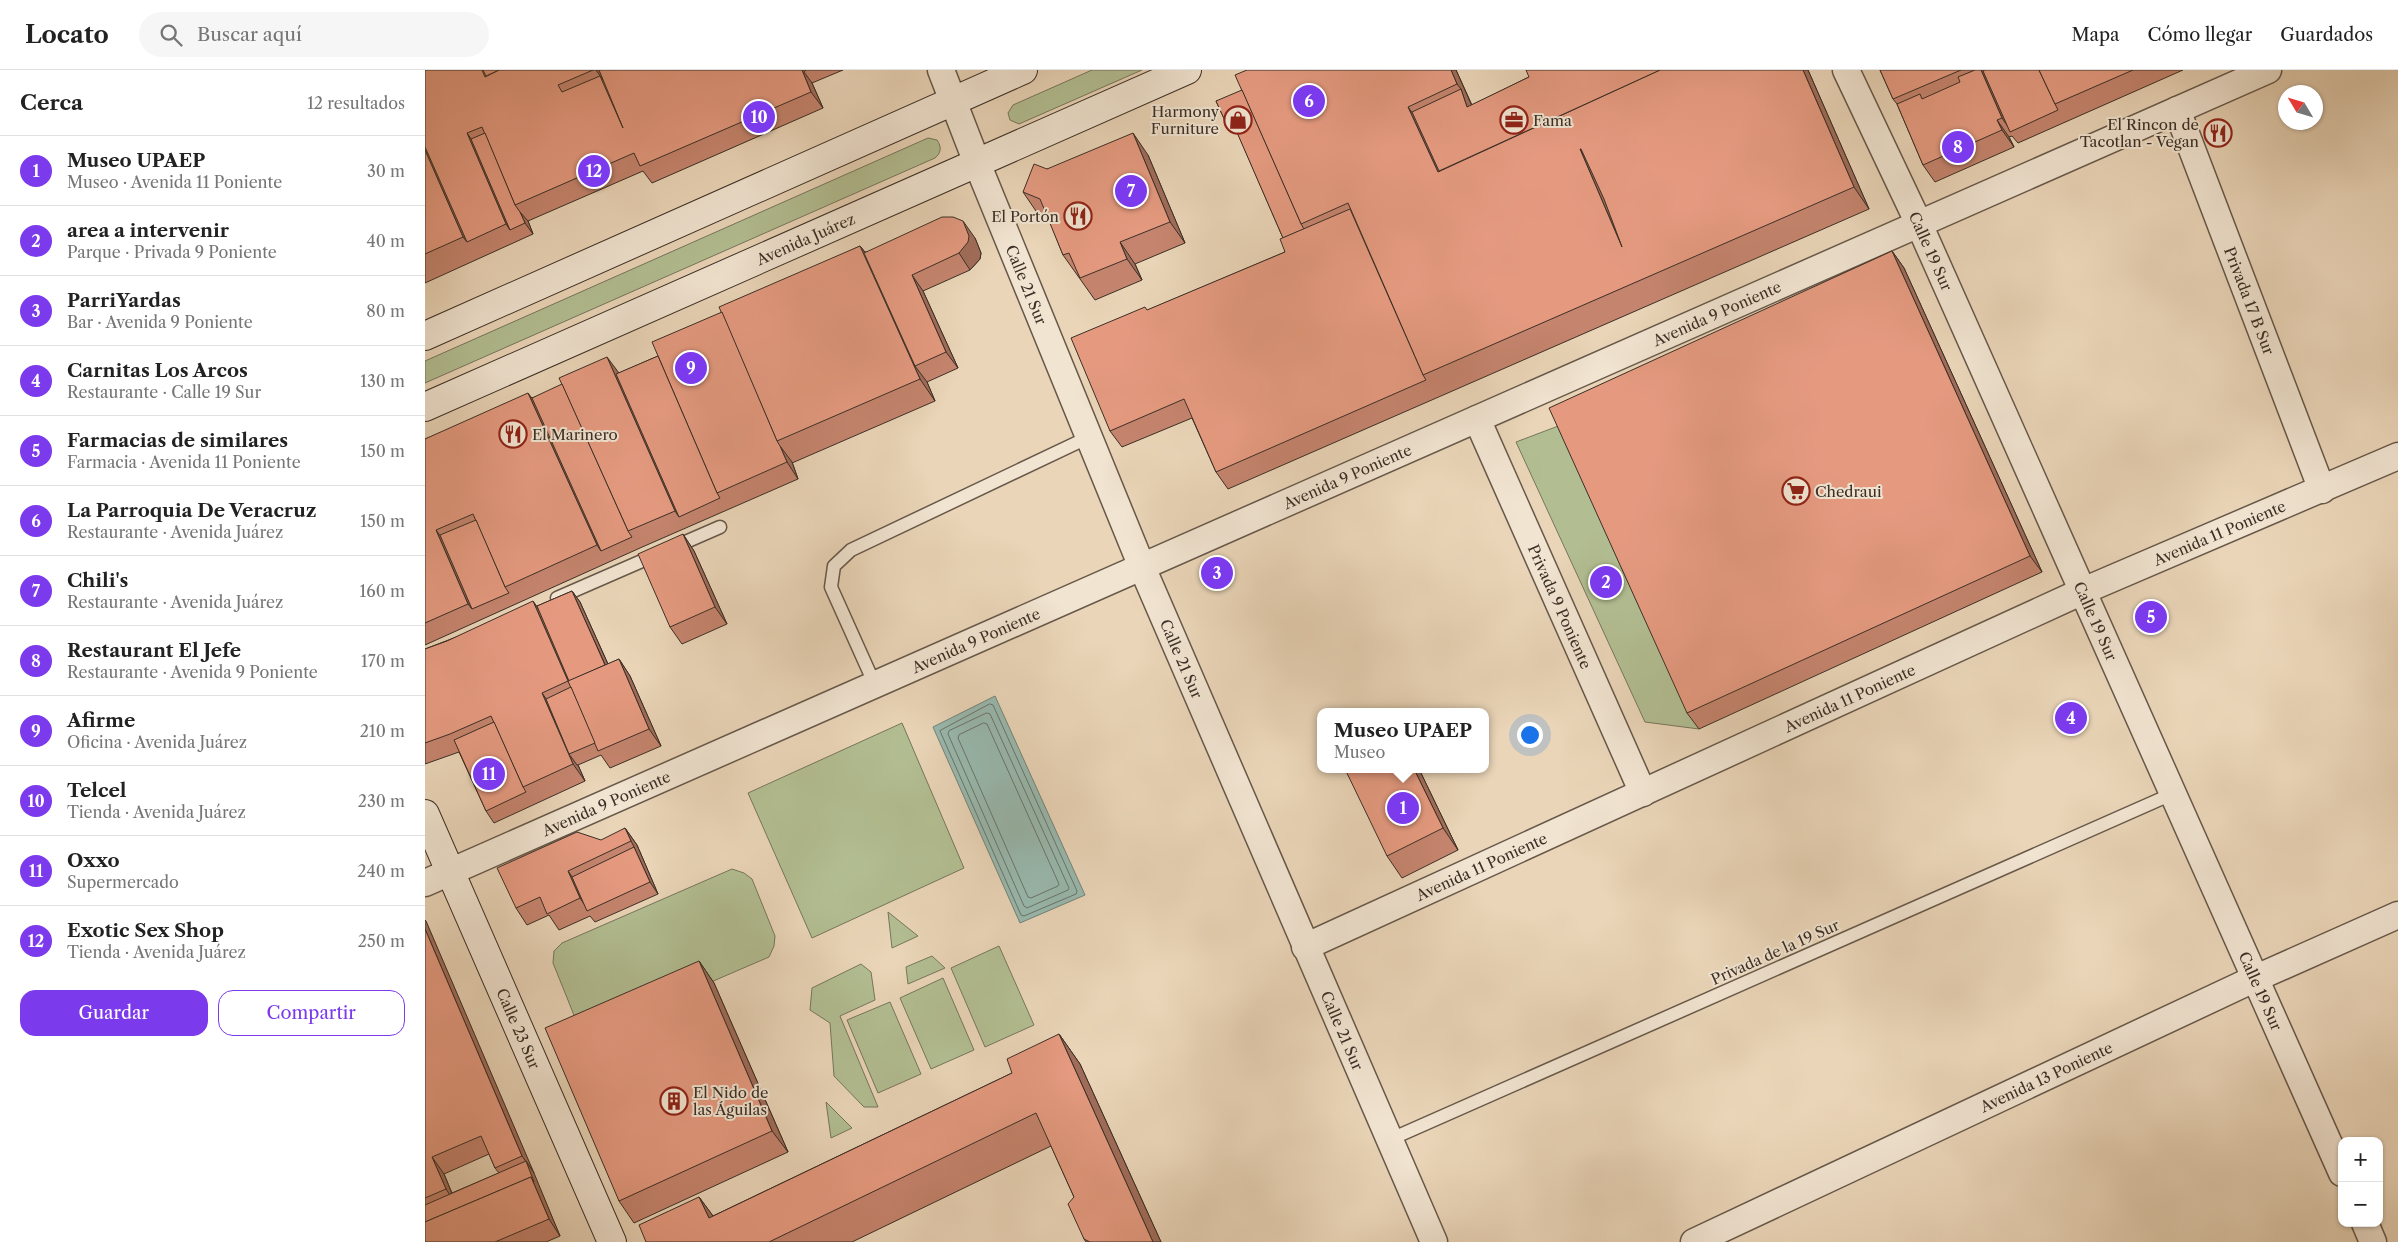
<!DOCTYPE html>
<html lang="es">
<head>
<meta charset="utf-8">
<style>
	:root { --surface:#fff; --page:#f6f6f6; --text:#222; --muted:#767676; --line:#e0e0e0; --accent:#7c3aed }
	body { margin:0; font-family:"Libre Caslon Text",serif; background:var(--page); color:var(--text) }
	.controls { position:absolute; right:15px; bottom:15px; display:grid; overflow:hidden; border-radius:10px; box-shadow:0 1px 4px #0004 }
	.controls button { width:45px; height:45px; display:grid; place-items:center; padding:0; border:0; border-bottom:1px solid var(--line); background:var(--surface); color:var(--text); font:25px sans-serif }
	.compass { position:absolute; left:1853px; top:15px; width:45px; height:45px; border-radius:50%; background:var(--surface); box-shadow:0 1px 4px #0004; rotate:308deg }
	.you { position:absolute; left:1104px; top:664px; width:18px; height:18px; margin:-12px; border:4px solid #fff; border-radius:50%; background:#1a73e8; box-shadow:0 0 0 8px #1a73e833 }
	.badge { display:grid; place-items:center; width:32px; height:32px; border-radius:50%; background:var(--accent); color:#fff; font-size:16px; font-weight:700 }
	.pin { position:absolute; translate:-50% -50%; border:2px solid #fff; box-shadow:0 1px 5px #0006 }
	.popup { position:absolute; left:892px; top:638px; width:172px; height:65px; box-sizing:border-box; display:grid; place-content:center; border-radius:10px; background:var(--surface); filter:drop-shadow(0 1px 4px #0005); font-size:16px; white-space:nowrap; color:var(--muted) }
	.popup b { font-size:19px; color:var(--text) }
	.popup::after { content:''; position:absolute; left:50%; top:100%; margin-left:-10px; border:10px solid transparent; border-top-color:var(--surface) }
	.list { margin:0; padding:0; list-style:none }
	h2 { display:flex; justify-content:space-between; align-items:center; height:65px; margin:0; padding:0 20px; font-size:21px }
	h2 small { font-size:16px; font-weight:400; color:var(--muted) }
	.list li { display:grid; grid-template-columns:32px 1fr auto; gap:15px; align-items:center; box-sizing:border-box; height:70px; padding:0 20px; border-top:1px solid var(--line) }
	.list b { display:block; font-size:19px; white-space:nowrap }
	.list p { margin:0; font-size:16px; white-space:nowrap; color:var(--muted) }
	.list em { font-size:16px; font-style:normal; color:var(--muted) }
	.actions { display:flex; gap:10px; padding:15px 20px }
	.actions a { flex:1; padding:11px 0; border:1px solid var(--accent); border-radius:15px; text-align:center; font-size:18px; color:var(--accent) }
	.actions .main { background:var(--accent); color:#fff }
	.icon { flex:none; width:28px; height:28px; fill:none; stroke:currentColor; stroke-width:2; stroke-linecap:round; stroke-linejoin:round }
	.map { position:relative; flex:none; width:1973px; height:1172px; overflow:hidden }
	header { display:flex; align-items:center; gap:30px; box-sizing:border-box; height:70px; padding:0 25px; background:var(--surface); border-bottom:1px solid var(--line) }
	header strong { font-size:24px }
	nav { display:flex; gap:28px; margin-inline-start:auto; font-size:18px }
	.search { width:350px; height:45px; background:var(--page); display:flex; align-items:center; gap:12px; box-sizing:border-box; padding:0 18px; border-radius:28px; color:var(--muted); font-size:19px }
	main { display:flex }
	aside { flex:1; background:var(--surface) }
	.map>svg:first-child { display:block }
</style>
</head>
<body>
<header>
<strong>Locato</strong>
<div class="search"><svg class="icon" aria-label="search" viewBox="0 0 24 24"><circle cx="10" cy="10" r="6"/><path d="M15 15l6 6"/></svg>Buscar aquí</div>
<nav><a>Mapa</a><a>Cómo llegar</a><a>Guardados</a></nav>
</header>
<main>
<aside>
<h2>Cerca<small>12 resultados</small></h2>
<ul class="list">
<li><span class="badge">1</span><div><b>Museo UPAEP</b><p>Museo · Avenida 11 Poniente</p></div><em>30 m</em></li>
<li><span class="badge">2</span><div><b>area a intervenir</b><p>Parque · Privada 9 Poniente</p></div><em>40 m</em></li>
<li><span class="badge">3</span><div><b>ParriYardas</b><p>Bar · Avenida 9 Poniente</p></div><em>80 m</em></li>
<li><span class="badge">4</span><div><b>Carnitas Los Arcos</b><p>Restaurante · Calle 19 Sur</p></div><em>130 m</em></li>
<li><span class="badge">5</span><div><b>Farmacias de similares</b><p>Farmacia · Avenida 11 Poniente</p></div><em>150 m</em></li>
<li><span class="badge">6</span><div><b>La Parroquia De Veracruz</b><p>Restaurante · Avenida Juárez</p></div><em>150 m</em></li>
<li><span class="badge">7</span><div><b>Chili's</b><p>Restaurante · Avenida Juárez</p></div><em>160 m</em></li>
<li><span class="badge">8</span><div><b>Restaurant El Jefe</b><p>Restaurante · Avenida 9 Poniente</p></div><em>170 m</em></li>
<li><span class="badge">9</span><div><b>Afirme</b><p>Oficina · Avenida Juárez</p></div><em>210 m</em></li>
<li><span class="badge">10</span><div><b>Telcel</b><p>Tienda · Avenida Juárez</p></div><em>230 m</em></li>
<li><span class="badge">11</span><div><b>Oxxo</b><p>Supermercado</p></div><em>240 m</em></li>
<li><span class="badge">12</span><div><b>Exotic Sex Shop</b><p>Tienda · Avenida Juárez</p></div><em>250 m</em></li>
</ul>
<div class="actions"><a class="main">Guardar</a><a>Compartir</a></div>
</aside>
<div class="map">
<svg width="1973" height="1172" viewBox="0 0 1973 1172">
	<rect width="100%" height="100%" fill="#ead5b8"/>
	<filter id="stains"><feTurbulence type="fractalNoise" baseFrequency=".004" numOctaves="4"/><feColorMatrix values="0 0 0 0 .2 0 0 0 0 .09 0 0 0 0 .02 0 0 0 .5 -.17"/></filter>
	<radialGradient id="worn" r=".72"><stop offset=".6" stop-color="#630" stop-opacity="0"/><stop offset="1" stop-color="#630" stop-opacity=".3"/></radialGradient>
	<!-- green -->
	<g fill="#b2be92" stroke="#76765c">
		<path d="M667 0H717L594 54 585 50 583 43 588 35Z"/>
		<path d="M503 68 512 70C517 77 516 83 510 88L0 313V291Z"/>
		<path d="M1136 355 1274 659 1220 652 1091 372Z"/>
		<path d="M477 653 539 798 387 868 323 723Z"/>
		<path d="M307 799 319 803 327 809 350 866 349 876 344 887 170 962 153 955 128 893 129 881 137 873Z"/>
		<path d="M463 842 493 866 467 878Z"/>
		<path d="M574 876 609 955 560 977 526 898Z"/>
		<path d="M507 886 520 898 483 914 481 897Z"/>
		<path d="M436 894 446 902 450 930 415 946 453 1037H439L409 1006 405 953 385 940 387 918Z"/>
		<path d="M518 908 549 980 506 999 475 928Z"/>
		<path d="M465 932 496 1004 453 1023 422 950Z"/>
		<path d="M401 1032 427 1058 406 1068Z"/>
	</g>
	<!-- water -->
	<path fill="#98b9af" stroke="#738278" d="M570 626 660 825 595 853 508 657Z"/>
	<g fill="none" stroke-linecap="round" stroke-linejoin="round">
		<!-- shore -->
		<g stroke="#6a746a" stroke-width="1">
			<path d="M565 634 568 635 652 821 651 824 599 846 596 845 515 661Z"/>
			<path d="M562 643 565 644 644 818 643 820 602 838 599 836 523 664 524 661Z"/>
			<path d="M559 653 562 654 634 814 633 816 606 828 603 827 533 668 534 665Z"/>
		</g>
		<!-- lane casing -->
		<g stroke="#67584a" stroke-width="15">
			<g id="lane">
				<path d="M132 528 295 457"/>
				<path d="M450 615 406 517 409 496 426 480 664 367"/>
				<path d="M966 1069 1747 724"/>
			</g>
		</g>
		<!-- street casing -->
		<g stroke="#67584a" stroke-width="29">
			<g id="street">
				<path id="s1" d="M516 0 552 93 717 497 1009 1172"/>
				<path id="s2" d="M1421 0 1494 154 1917 1103"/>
				<path id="s3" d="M1752 40 1897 420"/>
				<path id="s4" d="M1052 349 1218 723"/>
				<path id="s5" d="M0 813 1843 0"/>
				<path id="s6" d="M880 877 1658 521 1973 386"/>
				<path d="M1940 1153 1948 1172"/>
				<path id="s7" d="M1269 1172 1829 909 1973 845"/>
			</g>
		</g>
		<!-- secondary casing -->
		<g stroke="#3b2f26" stroke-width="30">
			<g id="secondary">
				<path d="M0 266 598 0"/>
				<path id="s8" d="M0 337 762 0"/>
				<path id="s9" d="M0 744 187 1172"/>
			</g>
		</g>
		<!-- lane -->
		<use href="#lane" stroke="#f1e4d1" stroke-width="12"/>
		<!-- street -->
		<use href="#street" stroke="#f1e4d1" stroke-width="26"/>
		<!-- secondary -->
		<use href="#secondary" stroke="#f1e4d1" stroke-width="28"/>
	</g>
	<!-- wall -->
	<g fill="#c5846e" stroke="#3b2f26" fill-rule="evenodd">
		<path d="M0 0H418L387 13 398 38 227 113 218 101 103 151 108 164 0 213Z"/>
		<path d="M1031 0 1047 35 1104 7 1383 0 1444 139 803 419 791 402 767 348 697 377 685 361 723 240 860 182 858 168 810 57 805 59 801 53 791 31Z"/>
		<path d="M1455 0H1758L1593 73 1587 66 1584 67 1589 77 1510 112 1498 95 1472 34 1468 29Z"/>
		<path d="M723 85 760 173 710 194 717 210 670 230 638 185 623 147 613 144 598 122 622 99Z"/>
		<path d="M550 168 556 183 555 189 545 200 498 221 533 298 502 312 510 331 367 393V392L373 409 215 478 0 575V369L107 328 194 303 233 286 297 242 435 176 440 182Z"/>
		<path d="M1467 181 1479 198 1617 502 1274 659 1262 643Z"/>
		<path d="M258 464 269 481 302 554 257 574 245 557Z"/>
		<path d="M147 521 155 532 183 594 194 589 205 606 236 676 185 698 176 685 153 695 160 711 69 753 61 741 34 682 0 694V579L112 536Z"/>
		<path d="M994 699 1033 780 977 808 962 786Z"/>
		<path d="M200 758 212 775 233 824 170 852 165 846 134 860 124 845 102 855 91 838Z"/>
		<path d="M0 850 135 1166 121 1172H0ZM64 1084 70 1098 74 1103 27 1123 19 1104Z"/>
		<path d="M274 891 289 913 363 1082 209 1153 194 1131Z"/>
		<path d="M634 964 655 994 736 1172H661L659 1169 649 1127 626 1076 427 1172H221L274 1127 288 1146 587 1003Z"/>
	</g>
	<!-- shaded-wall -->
	<g fill="#a06c5a" stroke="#3b2f26">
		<path d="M171 0H174L182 16Z"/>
		<path d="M377 0H381L379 2 387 13 398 38 386 22Z"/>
		<path d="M1026 0H1031L1047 36 1042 37 1036 19 1032 14Z"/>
		<path d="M1378 0H1383L1444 139 1429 117Z"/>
		<path d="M1556 0H1558L1566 11 1586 61 1577 48Z"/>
		<path d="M983 37 999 59 1020 105 1013 102Z"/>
		<path d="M1572 50 1584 67 1589 77 1577 60Z"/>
		<path d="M42 63 54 80 85 160 81 154Z"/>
		<path d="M708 63 723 85 760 173 745 152Z"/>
		<path d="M0 67 42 172 38 167 0 80Z"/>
		<path d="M1155 79 1171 101 1197 177Z"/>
		<path d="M95 142 103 151 108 164 100 153Z"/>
		<path d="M538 151 550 168 556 183 555 189 545 200 534 183Z"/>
		<path d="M695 172 710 194 717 210 702 189Z"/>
		<path d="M435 176 451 197 490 296 502 312 510 331 495 309Z"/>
		<path d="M1467 181 1479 198 1617 502 1605 486Z"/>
		<path d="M487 205 498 221 533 298 521 282Z"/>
		<path d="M182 287 194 303 254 447 250 441Z"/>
		<path d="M103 323 115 339 176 481 172 475Z"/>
		<path d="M355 376 367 392 373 409 362 392Z"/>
		<path d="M11 460 23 477 47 539 43 534Z"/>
		<path d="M258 464 269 481 302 554 290 537Z"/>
		<path d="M147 521 155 532 191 612 183 601Z"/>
		<path d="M108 531 120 548 149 616 143 611Z"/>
		<path d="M194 589 205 606 236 676 224 659Z"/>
		<path d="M117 623 129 640 144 684 152 695H153L160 711 148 694Z"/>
		<path d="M989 699H994L1033 780 1018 758Z"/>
		<path d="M200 758 212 775 233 824 225 812 209 777 206 771Z"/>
		<path d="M143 801 155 818 163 840 155 828Z"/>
		<path d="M0 850 1 851 109 1103 97 1086 0 859Z"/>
		<path d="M274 891 289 913 363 1082 347 1061Z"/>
		<path d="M634 964 655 994 736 1172H728Z"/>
		<path d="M7 1087 19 1104 32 1136 21 1119Z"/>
		<path d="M101 1091 109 1103 135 1166 124 1149 106 1107Z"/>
		<path d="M274 1127 296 1157 284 1148Z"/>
	</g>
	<!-- building -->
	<g fill="#e59a80" stroke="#3b2f26" fill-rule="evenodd">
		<path d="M0 0H57L60 7 74 0H168L133 15 137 22 175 6 198 58 174 0H377L386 22 215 96 209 83 90 135 57 57 42 63 81 154 42 172 0 77Z"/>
		<path d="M58 0H74L61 6Z"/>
		<path d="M822 0H1026L1032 14 983 37 1013 102 1235 0H1378L1429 117 998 305 923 133 876 154 810 5ZM1155 79H1156L1179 129 1197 177Z"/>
		<path d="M1101 0H1235L1014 101 987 42 1036 19 1042 37 1104 7Z"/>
		<path d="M1455 0H1536L1468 29Z"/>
		<path d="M1550 0H1556L1577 48 1572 50 1577 60 1498 95 1472 34 1495 24 1497 29 1535 12 1533 7Z"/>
		<path d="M1560 0H1614L1630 34 1633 40 1585 62 1558 1Z"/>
		<path d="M1614 0H1708L1630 34Z"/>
		<path d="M817 20 876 154 879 159 858 168 807 51 801 53 791 31Z"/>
		<path d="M60 63 90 135 95 142 100 153 85 160 46 69Z"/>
		<path d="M708 63 745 152 695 172 702 189 655 208 644 183 638 185 615 129 598 122 609 94 622 99Z"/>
		<path d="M0 80 38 167 0 184Z"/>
		<path d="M925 139 998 305 1001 310 791 402 759 329 685 361 646 268 720 237 722 240 860 182 855 169Z"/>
		<path d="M517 147H528L538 151 544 166 543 172 534 183 487 205 521 282 490 296 439 183Z"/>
		<path d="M435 176 495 309 352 371 294 237Z"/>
		<path d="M1467 181 1605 486 1262 643 1124 338Z"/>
		<path d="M297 242 352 371 355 376 362 392 292 423 227 272Z"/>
		<path d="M233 286 292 423 295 428 254 447 191 304Z"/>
		<path d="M182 287 250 441 203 461 134 308Z"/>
		<path d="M137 314 203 461 207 467 176 481 107 328Z"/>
		<path d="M103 323 172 475 80 517 48 444 11 460 43 534 0 553V369Z"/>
		<path d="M51 450 80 517 84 523 47 539 15 465Z"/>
		<path d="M258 464 290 537 245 557 213 484Z"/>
		<path d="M147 521 180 595 144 611 112 536Z"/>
		<path d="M108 531 143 611 117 623 148 694 98 717 66 646 25 664 0 673V579L22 571Z"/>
		<path d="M194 589 224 659 173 681 143 611Z"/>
		<path d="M146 617 170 673 144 684 121 629Z"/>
		<path d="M69 652 98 717 101 722 61 741 29 670Z"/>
		<path d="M920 699H989L1018 758 962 786Z"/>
		<path d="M200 758 206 771 143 801 155 828 122 844 115 827 91 838 72 798 152 762 176 770Z"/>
		<path d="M209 777 225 812 162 841 147 807Z"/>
		<path d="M0 859 97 1086 70 1098 56 1066 7 1087 21 1119 0 1128Z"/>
		<path d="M274 891 347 1061 194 1131 120 958Z"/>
		<path d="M634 964 728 1172H665L659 1169 643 1134 649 1127 611 1043 344 1172H221L214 1155 274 1127 284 1148 587 1003 582 989Z"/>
		<path d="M101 1091 109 1112 106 1107 0 1152V1135Z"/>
		<path d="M106 1107 124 1149 70 1172H0V1152Z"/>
	</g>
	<!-- icons -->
	<defs>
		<g id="shop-ring" transform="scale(1.4375)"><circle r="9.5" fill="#f1e4d1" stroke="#8f2418" stroke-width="1.5"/><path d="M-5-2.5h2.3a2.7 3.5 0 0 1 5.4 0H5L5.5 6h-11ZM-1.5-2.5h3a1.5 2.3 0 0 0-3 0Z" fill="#8f2418"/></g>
		<g id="office-ring" transform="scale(1.4375)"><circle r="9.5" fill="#f1e4d1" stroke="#8f2418" stroke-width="1.5"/><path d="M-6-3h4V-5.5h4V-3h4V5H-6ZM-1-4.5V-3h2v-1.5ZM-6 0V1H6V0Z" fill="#8f2418"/></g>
		<g id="restaurant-ring" transform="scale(1.4375)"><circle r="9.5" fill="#f1e4d1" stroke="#8f2418" stroke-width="1.5"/><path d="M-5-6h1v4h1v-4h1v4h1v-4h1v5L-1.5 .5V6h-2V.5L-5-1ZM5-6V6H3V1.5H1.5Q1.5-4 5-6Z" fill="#8f2418"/></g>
		<g id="supermarket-ring" transform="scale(1.4375)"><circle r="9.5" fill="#f1e4d1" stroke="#8f2418" stroke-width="1.5"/><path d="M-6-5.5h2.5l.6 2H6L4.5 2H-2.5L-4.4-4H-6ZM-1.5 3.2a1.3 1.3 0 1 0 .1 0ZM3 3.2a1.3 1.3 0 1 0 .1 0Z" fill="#8f2418"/></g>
		<g id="building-ring" transform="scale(1.4375)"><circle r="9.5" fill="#f1e4d1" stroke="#8f2418" stroke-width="1.5"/><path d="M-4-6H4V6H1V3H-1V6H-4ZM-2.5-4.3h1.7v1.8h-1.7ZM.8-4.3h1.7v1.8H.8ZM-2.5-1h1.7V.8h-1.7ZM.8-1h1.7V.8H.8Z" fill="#8f2418"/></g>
	</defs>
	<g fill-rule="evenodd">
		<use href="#shop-ring" x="813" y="50"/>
		<use href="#office-ring" x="1089" y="50"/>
		<use href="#restaurant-ring" x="1793" y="63"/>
		<use href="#restaurant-ring" x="653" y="146"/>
		<use href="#restaurant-ring" x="88" y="364"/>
		<use href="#supermarket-ring" x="1371" y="421"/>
		<use href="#building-ring" x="249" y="1031"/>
	</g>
	<g text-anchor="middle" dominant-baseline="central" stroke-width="4" stroke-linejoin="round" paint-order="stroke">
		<!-- poi labels -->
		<g font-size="15" fill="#3b2f26" stroke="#f1e4d1" text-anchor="start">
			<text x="794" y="41" text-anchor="end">Harmony<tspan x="794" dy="17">Furniture</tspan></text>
			<text x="1108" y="50">Fama</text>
			<text x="1774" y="54" text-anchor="end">El Rincon de<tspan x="1774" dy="17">Tacotlan - Vegan</tspan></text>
			<text x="634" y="146" text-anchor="end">El Portón</text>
			<text x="107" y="364">El Marinero</text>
			<text x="1390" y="421">Chedraui</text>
			<text x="268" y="1022">El Nido de<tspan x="268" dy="17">las Águilas</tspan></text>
		</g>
		<!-- street labels -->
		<g font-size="15" fill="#3b2f26" stroke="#f1e4d1">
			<text stroke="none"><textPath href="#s8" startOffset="416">Avenida Juárez</textPath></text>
			<text stroke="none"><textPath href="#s2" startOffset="200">Calle 19 Sur</textPath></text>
			<text stroke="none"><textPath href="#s1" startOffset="231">Calle 21 Sur</textPath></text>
			<text stroke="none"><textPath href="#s3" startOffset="204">Privada 17 B Sur</textPath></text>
			<text stroke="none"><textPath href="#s5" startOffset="1412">Avenida 9 Poniente</textPath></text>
			<text stroke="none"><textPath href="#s5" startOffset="1008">Avenida 9 Poniente</textPath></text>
			<text stroke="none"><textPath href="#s6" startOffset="1004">Avenida 11 Poniente</textPath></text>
			<text stroke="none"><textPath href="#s4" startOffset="205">Privada 9 Poniente</textPath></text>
			<text stroke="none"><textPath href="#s2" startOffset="605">Calle 19 Sur</textPath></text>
			<text stroke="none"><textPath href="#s5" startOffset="602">Avenida 9 Poniente</textPath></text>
			<text stroke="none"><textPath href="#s1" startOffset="636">Calle 21 Sur</textPath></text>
			<text stroke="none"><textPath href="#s6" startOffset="599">Avenida 11 Poniente</textPath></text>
			<text stroke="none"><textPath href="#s5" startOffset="198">Avenida 9 Poniente</textPath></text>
			<text stroke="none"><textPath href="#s6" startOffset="194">Avenida 11 Poniente</textPath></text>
			<text transform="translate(1350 882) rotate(-24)">Privada de la 19 Sur</text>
			<text stroke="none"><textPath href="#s2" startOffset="1010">Calle 19 Sur</textPath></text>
			<text stroke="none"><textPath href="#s9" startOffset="234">Calle 23 Sur</textPath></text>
			<text stroke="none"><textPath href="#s1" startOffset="1041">Calle 21 Sur</textPath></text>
			<text stroke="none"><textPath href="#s7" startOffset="389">Avenida 13 Poniente</textPath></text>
		</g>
	</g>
	<rect width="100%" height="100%" filter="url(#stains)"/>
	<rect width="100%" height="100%" fill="url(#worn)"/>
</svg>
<div class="controls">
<button>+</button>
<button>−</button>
</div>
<svg class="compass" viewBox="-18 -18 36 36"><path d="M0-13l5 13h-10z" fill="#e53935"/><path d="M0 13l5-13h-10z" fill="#767676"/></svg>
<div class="you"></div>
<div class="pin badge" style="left:978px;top:738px">1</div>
<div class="popup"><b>Museo UPAEP</b>Museo</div>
<div class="pin badge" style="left:1181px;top:512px">2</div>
<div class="pin badge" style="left:792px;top:503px">3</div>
<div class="pin badge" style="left:1646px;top:648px">4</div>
<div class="pin badge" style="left:1726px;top:547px">5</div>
<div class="pin badge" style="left:884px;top:31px">6</div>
<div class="pin badge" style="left:706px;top:121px">7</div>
<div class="pin badge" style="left:1533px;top:77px">8</div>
<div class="pin badge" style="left:266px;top:298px">9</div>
<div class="pin badge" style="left:334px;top:47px">10</div>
<div class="pin badge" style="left:64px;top:704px">11</div>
<div class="pin badge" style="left:169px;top:101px">12</div>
</div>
</main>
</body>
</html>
